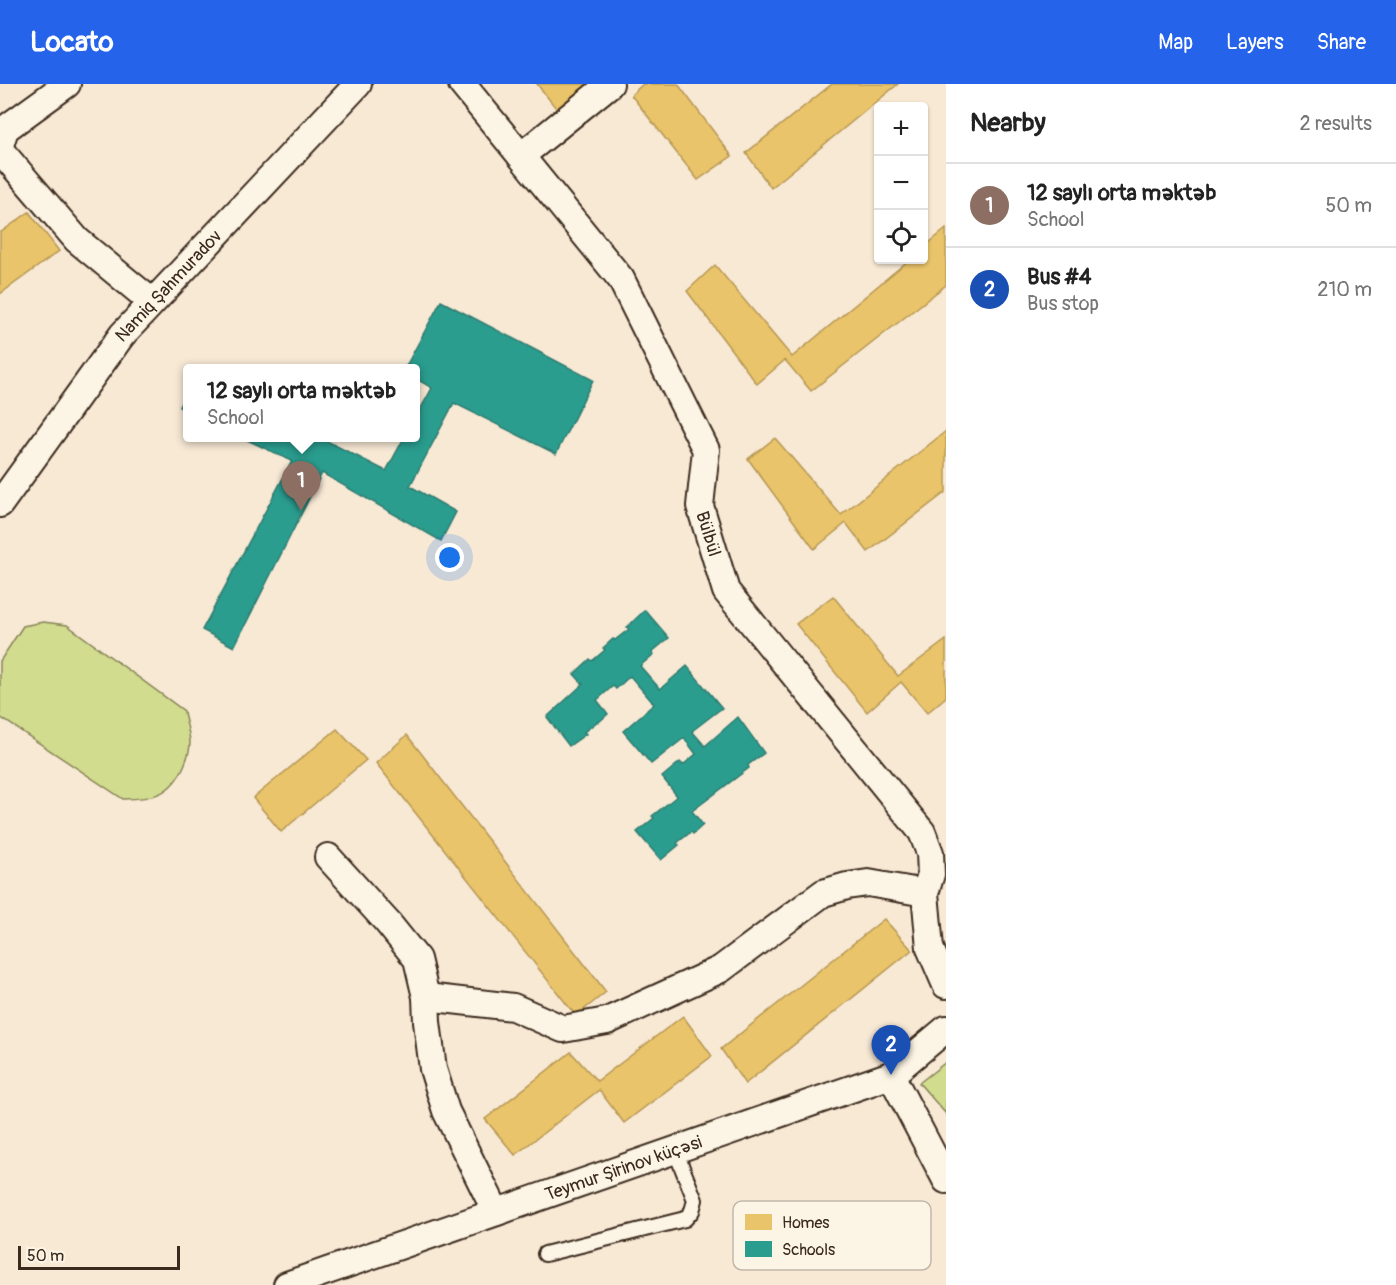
<!DOCTYPE html>
<html lang="en">
<head>
<meta charset="utf-8">
<style>
	:root { --surface:#fff; --page:#f6f6f6; --text:#222; --muted:#767676; --line:#e0e0e0; --accent:#2563eb }
	body { margin:0; font-family:Pangolin,sans-serif; background:var(--page); color:var(--text) }
	.controls { position:absolute; right:18px; top:18px; display:grid; overflow:hidden; border-radius:6px; box-shadow:0 2px 4px #0004 }
	.controls button { width:54px; height:54px; display:grid; place-items:center; padding:0; border:0; border-bottom:2px solid var(--line); background:var(--surface); color:var(--text); font:30px sans-serif }
	.scale { position:absolute; left:18px; bottom:15px; width:162px; box-sizing:border-box; padding-left:6px; border:3px solid #3b2a1e; border-top:0; font-size:16px; line-height:21px; white-space:nowrap; color:#3b2a1e; -webkit-text-stroke:4px #fcf5e5; paint-order:stroke }
	.you { position:absolute; left:450px; top:474px; width:21px; height:21px; margin:-15px; border:4px solid #fff; border-radius:50%; background:#1a73e8; box-shadow:0 0 0 9px #1a73e833 }
	.badge { display:grid; place-items:center; width:39px; height:39px; border-radius:50%; background:var(--accent); color:#fff; font-size:20px; font-weight:700 }
	.pin { position:absolute; translate:-50% -50px; filter:drop-shadow(0 2px 3px #0008) }
	.pin::after { content:''; position:absolute; top:32px; width:21px; height:18px; background:inherit; clip-path:polygon(0 0,100% 0,50% 100%) }
	.popup { position:absolute; left:183px; top:280px; width:237px; height:78px; box-sizing:border-box; display:grid; place-content:center; border-radius:6px; background:var(--surface); filter:drop-shadow(0 2px 4px #0005); font-size:20px; white-space:nowrap; color:var(--muted) }
	.popup b { font-size:22px; color:var(--text) }
	.popup::after { content:''; position:absolute; left:50%; top:100%; margin-left:-12px; border:12px solid transparent; border-top-color:var(--surface) }
	.list { margin:0; padding:0; list-style:none }
	h2 { display:flex; justify-content:space-between; align-items:center; height:78px; margin:0; padding:0 24px; font-size:26px }
	h2 small { font-size:20px; font-weight:400; color:var(--muted) }
	.list li { display:grid; grid-template-columns:39px 1fr auto; gap:18px; align-items:center; box-sizing:border-box; height:84px; padding:0 24px; border-top:2px solid var(--line) }
	.list b { display:block; font-size:22px; white-space:nowrap }
	.list p { margin:0; font-size:20px; white-space:nowrap; color:var(--muted) }
	.list em { font-size:20px; font-style:normal; color:var(--muted) }
	.icon { flex:none; width:33px; height:33px; fill:none; stroke:currentColor; stroke-width:2; stroke-linecap:round; stroke-linejoin:round }
	.map { position:relative; flex:none; width:946px; height:1201px; overflow:hidden }
	header { display:flex; align-items:center; gap:36px; box-sizing:border-box; height:84px; padding:0 30px; background:var(--accent); color:#fff }
	header strong { font-size:28px }
	nav { display:flex; gap:33px; margin-inline-start:auto; font-size:21px }
	main { display:flex }
	aside { flex:1; background:var(--surface) }
	.map>svg:first-child { display:block }
</style>
</head>
<body>
<header>
<strong>Locato</strong>
<nav><a>Map</a><a>Layers</a><a>Share</a></nav>
</header>
<main>
<div class="map">
<svg width="946" height="1201" viewBox="0 0 946 1201">
	<rect width="100%" height="100%" fill="#f8e9d5"/>
	<filter id="ink" filterUnits="userSpaceOnUse"><feTurbulence type="fractalNoise" baseFrequency=".0167" numOctaves="2"/><feDisplacementMap in="SourceGraphic" scale="12" xChannelSelector="R" yChannelSelector="G"/><feConvolveMatrix kernelMatrix="1 2 1 2 8 2 1 2 1" color-interpolation-filters="sRGB"/></filter>
	<g filter="url(#ink)">
		<!-- green -->
		<g fill="#d1dc8f" stroke="#868356" stroke-width="1.5">
			<path d="M43 538 67 541 184 627C185 637 190 649 190 659 190 667 187 675 184 682 171 711 153 715 123 715L0 633V577L23 542Z"/>
			<path d="M946 978V1030L919 999Z"/>
		</g>
		<!-- homes -->
		<g fill="#e9c46a" stroke="#b59653" stroke-width="1.5">
			<path d="M537 0H594L559 28Z"/>
			<path d="M643 0H678L732 72 698 96 631 11Z"/>
			<path d="M832 0H898L771 104 746 69Z"/>
			<path d="M29 128 59 167 0 210V149Z"/>
			<path d="M946 145V201L811 307 785 276 757 300 687 207 715 181 792 273 909 176H924V163Z"/>
			<path d="M946 347V408L868 468 846 439 814 465 748 375 775 354 841 431Z"/>
			<path d="M833 512 898 592 946 556V613L927 629 901 598 867 628 796 540Z"/>
			<path d="M337 645 366 676 281 748 253 714Z"/>
			<path d="M407 651 606 908 576 932 376 679Z"/>
			<path d="M884 835 912 866 745 1000 721 965Z"/>
			<path d="M683 932 712 972 624 1039 599 1006 515 1071 485 1035 571 968 597 997Z"/>
		</g>
		<!-- schools -->
		<g fill="#2a9d8f" stroke="#2f7a6d" stroke-width="1.5">
			<path d="M441 217 593 296 556 370 454 319 410 402 456 428 441 457 322 389 234 563 202 546 292 377 243 354H321L386 387 404 354H415V335L432 304 415 294V284H405Z"/>
			<path d="M187 306V327L179 323Z"/>
			<path d="M645 526 669 554 652 568 654 570 640 582 660 605 687 582 722 624 692 647 705 662 738 633 764 669 748 681 749 684 692 727 703 741 693 750 691 748 677 759 679 761 661 776 637 748 654 734 652 732 677 712 662 693 680 678 683 681 696 670 684 654 651 680 623 647 654 620 630 592 616 605 613 602 597 616 608 630 599 638 598 637 584 648 586 650 569 662 547 633 583 600 574 590 590 575 592 577 605 566 603 564 613 555 615 556 629 545 627 543Z"/>
		</g>
		<g fill="none" stroke-linecap="round" stroke-linejoin="round">
			<!-- lane casing -->
			<g stroke="#3b2a1e" stroke-width="18">
				<path id="lane" d="M545 1170 685 1135 692 1127 695 1116 675 1066"/>
			</g>
			<!-- street casing -->
			<g stroke="#3b2a1e" stroke-width="30">
				<g id="street">
					<path id="s1" d="M462 0 621 195 706 366 700 422 726 507 922 748 930 769 931 790 925 809 930 864 946 901"/>
					<path d="M0 61 5 45 67 0"/>
					<path d="M0 66 77 156 152 218"/>
					<path d="M521 72 610 0"/>
					<path id="s2" d="M0 420 122 251 358 0"/>
					<path d="M328 773 388 839 417 875 426 913 427 938 433 985 446 1027 496 1128"/>
					<path d="M426 913 513 923 563 945 607 937 721 885 823 809 847 802 868 799 925 809"/>
					<path d="M891 991 946 1096"/>
					<path id="s3" d="M287 1201 891 991 946 945"/>
				</g>
			</g>
			<!-- lane -->
			<use href="#lane" stroke="#fcf5e5" stroke-width="14"/>
			<!-- street -->
			<use href="#street" stroke="#fcf5e5" stroke-width="26"/>
		</g>
	</g>
	<g text-anchor="middle" dominant-baseline="central" stroke-width="6" stroke-linejoin="round" paint-order="stroke">
		<!-- street labels -->
		<g font-size="18" fill="#3b2a1e" stroke="#fcf5e5">
			<text stroke="none"><textPath href="#s2" startOffset="276">Namiq Şahmuradov</textPath></text>
			<text stroke="none"><textPath href="#s1" startOffset="528">Bülbül</textPath></text>
			<text stroke="none"><textPath href="#s3" startOffset="356">Teymur Şirinov küçəsi</textPath></text>
		</g>
	</g>
	<!-- legend -->
	<rect x="733" y="1117" width="198" height="69" rx="9" fill="#fcf5e5" stroke="#c2b8a9" stroke-width="1.5"/>
	<rect x="745" y="1130" width="27" height="16" fill="#e9c46a"/>
	<rect x="745" y="1157" width="27" height="16" fill="#2a9d8f"/>
	<g font-size="16" fill="#3b2a1e">
		<text x="782" y="1144">Homes</text>
		<text x="782" y="1171">Schools</text>
	</g>
</svg>
<div class="controls">
<button>+</button>
<button>−</button>
<button><svg class="icon" aria-label="locate" viewBox="0 0 24 24"><circle cx="12" cy="12" r="6"/><path d="M12 2v4M12 18v4M2 12h4M18 12h4"/></svg></button>
</div>
<div class="scale">50 m</div>
<div class="you"></div>
<div class="pin badge" style="left:301px;top:427px;background:#8d6e63">1</div>
<div class="popup"><b>12 saylı orta məktəb</b>School</div>
<div class="pin badge" style="left:891px;top:991px;background:#1a4fb4">2</div>
</div>
<aside>
<h2>Nearby<small>2 results</small></h2>
<ul class="list">
<li><span class="badge" style="background:#8d6e63">1</span><div><b>12 saylı orta məktəb</b><p>School</p></div><em>50 m</em></li>
<li><span class="badge" style="background:#1a4fb4">2</span><div><b>Bus #4</b><p>Bus stop</p></div><em>210 m</em></li>
</ul>
</aside>
</main>
</body>
</html>
